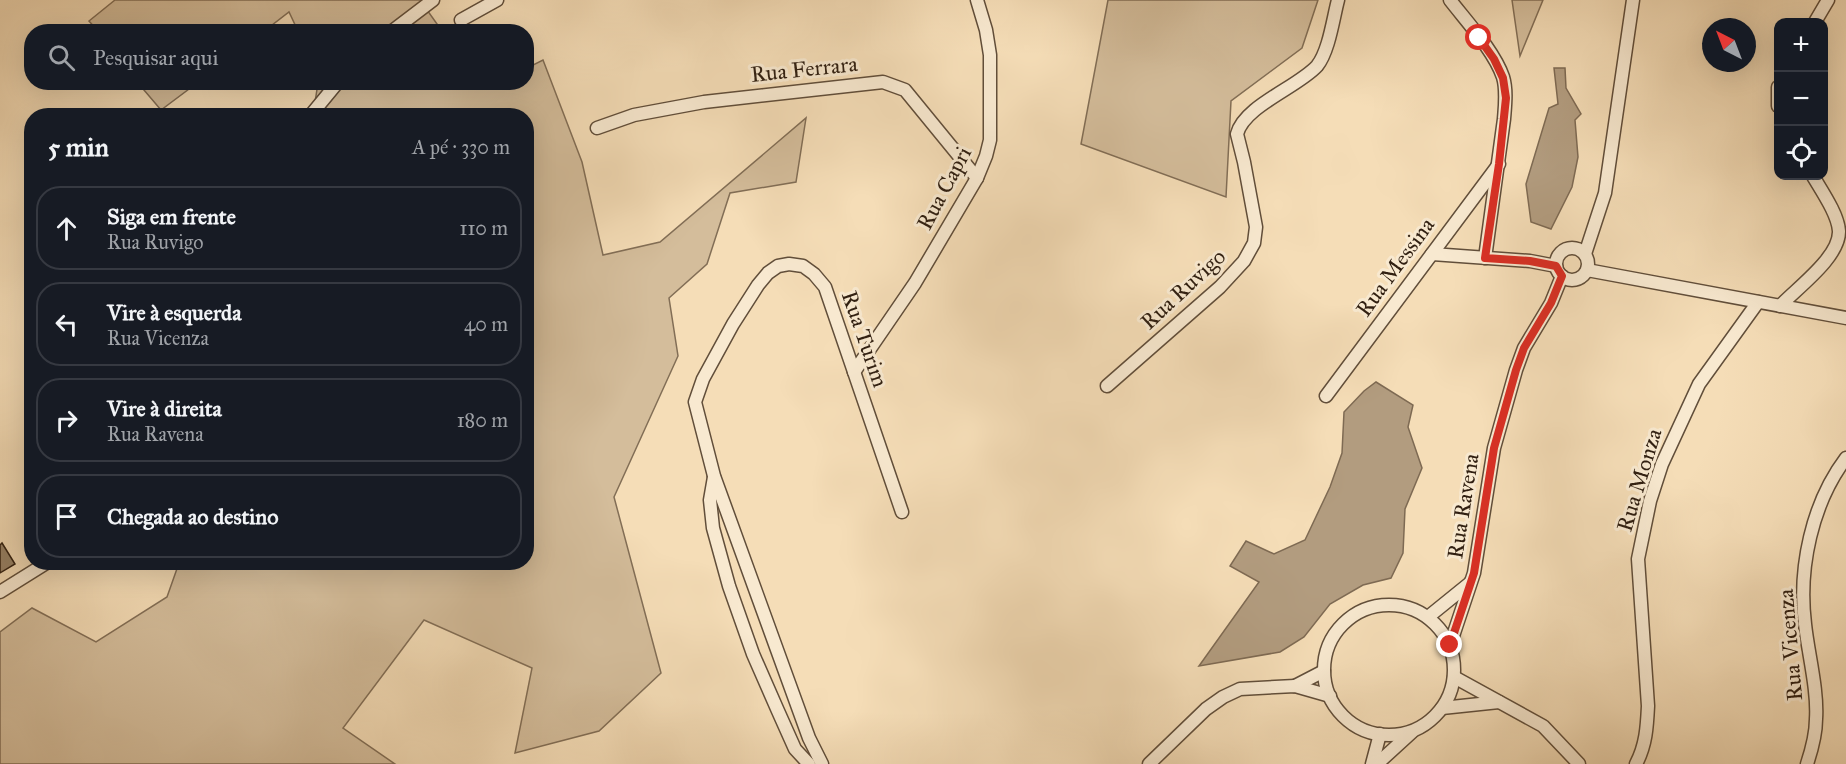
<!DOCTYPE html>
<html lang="pt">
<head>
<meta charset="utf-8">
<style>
	:root { --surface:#171b24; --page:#242831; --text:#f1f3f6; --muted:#9ea1a6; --line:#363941 }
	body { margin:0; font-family:"IM FELL Great Primer",serif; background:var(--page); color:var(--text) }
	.controls { position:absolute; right:18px; top:18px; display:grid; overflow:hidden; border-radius:12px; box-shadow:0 6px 24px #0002 }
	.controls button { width:54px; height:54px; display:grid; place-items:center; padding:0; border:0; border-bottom:2px solid var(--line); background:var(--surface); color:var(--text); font:30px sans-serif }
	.compass { position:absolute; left:1702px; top:18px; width:54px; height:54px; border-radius:50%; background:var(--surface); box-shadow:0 6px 24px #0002; rotate:318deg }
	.stop { position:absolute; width:18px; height:18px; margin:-14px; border:4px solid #d93025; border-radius:50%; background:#fff }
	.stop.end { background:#d93025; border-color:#fff; box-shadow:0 2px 6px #0008 }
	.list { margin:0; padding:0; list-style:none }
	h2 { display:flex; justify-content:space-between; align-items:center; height:78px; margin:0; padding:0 24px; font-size:26px }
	h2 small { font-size:20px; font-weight:400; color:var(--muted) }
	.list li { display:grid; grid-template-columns:39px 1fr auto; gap:18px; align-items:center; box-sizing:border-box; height:84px; margin:0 12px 12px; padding:0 12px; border:2px solid var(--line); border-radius:24px }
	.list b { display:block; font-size:22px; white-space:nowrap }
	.list p { margin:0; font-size:20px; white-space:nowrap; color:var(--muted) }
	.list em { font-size:20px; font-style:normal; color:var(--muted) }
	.icon { flex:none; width:33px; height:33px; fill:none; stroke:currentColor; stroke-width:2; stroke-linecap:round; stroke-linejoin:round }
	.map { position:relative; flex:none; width:1846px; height:764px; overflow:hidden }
	.search { position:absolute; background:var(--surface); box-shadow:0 6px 24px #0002; left:24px; top:24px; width:510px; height:66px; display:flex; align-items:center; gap:15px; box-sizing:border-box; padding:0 21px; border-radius:24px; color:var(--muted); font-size:22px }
	.panel { position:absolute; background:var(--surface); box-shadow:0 6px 24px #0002; left:24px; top:108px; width:510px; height:462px; border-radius:24px }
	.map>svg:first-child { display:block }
</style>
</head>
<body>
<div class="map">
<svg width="1846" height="764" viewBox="0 0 1846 764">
	<rect width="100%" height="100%" fill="#f5ddb7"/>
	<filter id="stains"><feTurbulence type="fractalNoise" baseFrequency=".00333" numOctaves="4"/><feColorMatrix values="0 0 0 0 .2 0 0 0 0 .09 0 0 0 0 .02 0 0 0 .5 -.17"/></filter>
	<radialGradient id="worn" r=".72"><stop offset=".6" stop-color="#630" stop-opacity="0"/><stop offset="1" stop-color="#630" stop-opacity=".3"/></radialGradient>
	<!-- green -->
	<g fill="#d4bd9b" stroke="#826e56" stroke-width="1.5">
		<path d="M115 0H420L442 31H298L289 12 263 32 98 31 89 21Z"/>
		<path d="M1108 0H1318L1302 48 1231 101 1226 197 1081 144Z"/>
		<path d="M1512 0H1543L1520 56Z"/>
		<path d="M543 60 582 162 603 255 660 242 806 118 796 182 730 193 707 264 669 298 678 356 614 497 661 673 599 731 515 753 532 668 424 620 343 728 395 764H0V632L32 608 96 642 167 597 179 563 526 562V116L313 115 318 83 478 82 482 88 494 83 526 82 527 68Z"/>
		<path d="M138 83H197L161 110Z"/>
	</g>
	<!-- water -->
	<g fill="#b29c7f" stroke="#7e6a53" stroke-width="1.5">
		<path d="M1554 68H1565L1566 88 1581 114 1575 120 1578 157 1572 187 1551 229 1531 222 1526 184 1549 108 1558 104Z"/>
		<path d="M1376 382 1413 405 1408 427 1422 468 1405 509 1403 553 1391 578 1363 585 1330 604 1304 637 1280 652 1199 666 1259 582 1230 566 1246 541 1274 554 1305 540 1330 487 1342 453 1344 412 1364 391Z"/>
	</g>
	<!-- building -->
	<path fill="#968267" stroke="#301f11" stroke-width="1.5" d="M2 543 15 564 0 573V545Z"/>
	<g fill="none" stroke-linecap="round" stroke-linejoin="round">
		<!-- street casing -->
		<g stroke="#614e3a" stroke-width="15">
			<g id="street">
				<path d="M1450 0C1467 22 1494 51 1503 77 1507 90 1505 106 1504 119L1485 258"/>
				<path d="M461 20 497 0"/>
				<path d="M1815 22 1828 0"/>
				<path d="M391 32 433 0"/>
				<path d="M1778 87V106"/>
				<path d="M310 116 338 82"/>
				<path d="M597 128 634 115 704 102 883 82 905 90 977 178"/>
				<circle cx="1572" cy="264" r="16"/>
				<path d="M1432 254 1530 261 1556 266"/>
				<path d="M1585 254 1605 193 1633 0"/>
				<path d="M1587 270 1846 318"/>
				<path d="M1780 306C1797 288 1840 257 1839 231 1838 214 1821 190 1813 176"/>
				<path d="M854 372 915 283 977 178 986 156 990 140V55L986 30 977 0"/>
				<path d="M1107 386 1220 287 1244 261 1254 243 1256 227 1244 162 1237 134C1244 106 1298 87 1317 66 1329 51 1333 19 1338 0"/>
				<path d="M1326 396 1499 164"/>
				<path d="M714 477 710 500 713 528 729 586 753 654 778 711 795 749 809 764"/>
				<path d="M0 592 48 562"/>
				<circle cx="1389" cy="670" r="65"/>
				<path d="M1428 617 1470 583"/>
				<path d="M1450 645 1474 573 1494 448 1516 370 1524 348 1551 303 1562 276"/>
				<path d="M1454 677 1543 726 1579 764"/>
				<path d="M1295 686 1324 671"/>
				<path d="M1442 708 1499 702"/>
				<path d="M822 764 809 738 714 476 695 402 703 379 733 324 758 285 768 273 778 266 789 264 803 266 814 274 825 287 902 512"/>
				<path d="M1149 764 1206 709 1223 697 1240 689 1295 686 1330 696"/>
				<path d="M1372 764 1380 734"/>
				<path d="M1377 764 1412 732"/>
				<path d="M1636 764C1646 745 1647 727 1648 706L1638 559 1650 501 1662 464 1699 384 1758 302"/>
				<path d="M1807 764C1812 749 1816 735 1816 719 1818 690 1808 653 1805 624 1798 568 1812 503 1846 458"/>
			</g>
		</g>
		<!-- street -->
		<use href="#street" stroke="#f8e9d0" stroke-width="12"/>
	</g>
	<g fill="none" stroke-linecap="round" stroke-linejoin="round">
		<!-- route -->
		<path stroke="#d93025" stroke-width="8" d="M1450 645 1474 573 1494 448 1516 370 1524 348 1551 303 1562 276 1556 266 1530 261 1485 258 1499 164 1506 98 1503 78 1494 59 1479 38"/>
	</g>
	<g text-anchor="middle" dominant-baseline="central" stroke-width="6" stroke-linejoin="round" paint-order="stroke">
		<!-- street labels -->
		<g font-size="22" fill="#301f11" stroke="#f8e9d0">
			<text transform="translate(804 69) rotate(-6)">Rua Ferrara</text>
			<text transform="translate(944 188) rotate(-62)">Rua Capri</text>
			<text transform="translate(1395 267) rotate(-54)">Rua Messina</text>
			<text transform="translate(1183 289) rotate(-43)">Rua Ruvigo</text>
			<text transform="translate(865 339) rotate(71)">Rua Turim</text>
			<text transform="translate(1639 480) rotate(-73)">Rua Monza</text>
			<text transform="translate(1463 506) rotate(-81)">Rua Ravena</text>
			<text transform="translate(1790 645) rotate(-95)">Rua Vicenza</text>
		</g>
	</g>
	<rect width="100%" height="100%" filter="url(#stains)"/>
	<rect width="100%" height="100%" fill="url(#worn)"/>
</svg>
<div class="controls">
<button>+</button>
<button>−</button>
<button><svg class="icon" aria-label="locate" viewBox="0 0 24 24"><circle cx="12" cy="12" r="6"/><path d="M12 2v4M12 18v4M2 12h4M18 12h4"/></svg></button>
</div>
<svg class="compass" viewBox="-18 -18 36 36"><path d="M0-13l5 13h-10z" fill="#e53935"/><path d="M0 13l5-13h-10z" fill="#9ea1a6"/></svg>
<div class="stop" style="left:1479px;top:38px"></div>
<div class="stop end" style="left:1450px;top:645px"></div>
<div class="search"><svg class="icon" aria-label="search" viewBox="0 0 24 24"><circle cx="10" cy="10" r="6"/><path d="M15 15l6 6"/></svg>Pesquisar aqui</div>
<section class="panel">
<h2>5 min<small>A pé · 330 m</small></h2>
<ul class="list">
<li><svg class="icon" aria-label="ahead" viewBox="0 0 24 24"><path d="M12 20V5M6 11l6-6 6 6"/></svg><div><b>Siga em frente</b><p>Rua Ruvigo</p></div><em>110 m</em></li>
<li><svg class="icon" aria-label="left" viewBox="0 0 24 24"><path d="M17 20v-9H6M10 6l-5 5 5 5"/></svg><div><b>Vire à esquerda</b><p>Rua Vicenza</p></div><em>40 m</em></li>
<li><svg class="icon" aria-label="right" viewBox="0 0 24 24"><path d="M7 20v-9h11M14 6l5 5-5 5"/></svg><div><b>Vire à direita</b><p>Rua Ravena</p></div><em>180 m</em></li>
<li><svg class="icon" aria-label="arrive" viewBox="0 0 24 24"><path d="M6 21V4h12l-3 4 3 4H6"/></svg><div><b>Chegada ao destino</b></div></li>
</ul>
</section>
</div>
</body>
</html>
